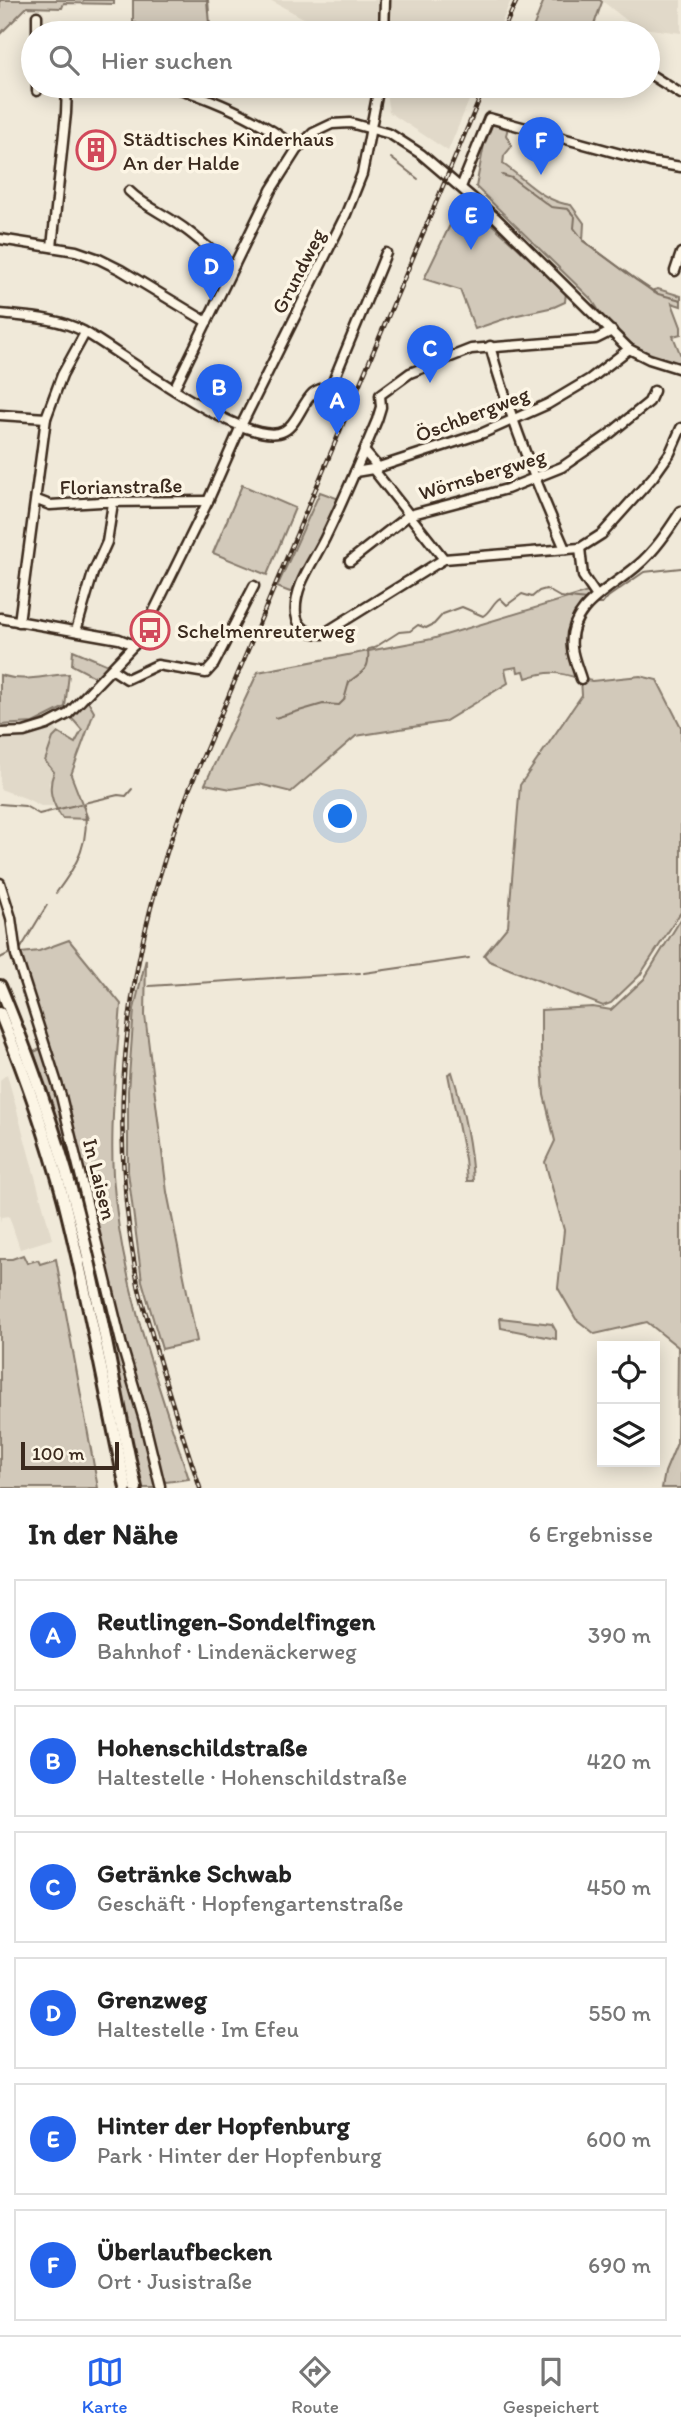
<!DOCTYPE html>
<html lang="de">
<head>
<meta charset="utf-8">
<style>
	:root { --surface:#fff; --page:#f6f6f6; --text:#222; --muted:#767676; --line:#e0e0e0; --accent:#2563eb }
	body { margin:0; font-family:Itim,sans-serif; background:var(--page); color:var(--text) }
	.controls { position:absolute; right:21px; bottom:21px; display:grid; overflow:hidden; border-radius:0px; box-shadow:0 4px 18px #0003 }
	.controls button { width:63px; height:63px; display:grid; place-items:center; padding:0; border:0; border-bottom:2px solid var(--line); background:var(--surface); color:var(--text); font:35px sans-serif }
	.scale { position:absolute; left:21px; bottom:18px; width:98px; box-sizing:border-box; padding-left:7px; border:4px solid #3b2a1e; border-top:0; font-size:19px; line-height:24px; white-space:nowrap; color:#3b2a1e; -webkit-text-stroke:5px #fcf5e5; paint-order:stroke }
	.you { position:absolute; left:341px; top:817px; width:24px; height:24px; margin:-18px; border:5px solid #fff; border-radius:50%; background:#1a73e8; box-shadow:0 0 0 10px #1a73e833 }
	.badge { display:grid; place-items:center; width:46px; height:46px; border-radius:50%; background:var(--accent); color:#fff; font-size:23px; font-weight:700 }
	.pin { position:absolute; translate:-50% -58px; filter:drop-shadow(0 2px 4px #0008) }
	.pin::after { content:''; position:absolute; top:37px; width:24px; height:21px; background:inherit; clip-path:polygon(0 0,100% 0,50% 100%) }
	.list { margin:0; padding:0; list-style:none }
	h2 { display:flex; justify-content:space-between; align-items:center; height:91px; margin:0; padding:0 28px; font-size:30px }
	h2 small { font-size:23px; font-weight:400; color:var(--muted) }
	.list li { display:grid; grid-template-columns:46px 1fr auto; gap:21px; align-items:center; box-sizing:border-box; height:112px; margin:0 14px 14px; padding:0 14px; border:2px solid var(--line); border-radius:0px }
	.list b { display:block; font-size:26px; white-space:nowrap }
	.list p { margin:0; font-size:23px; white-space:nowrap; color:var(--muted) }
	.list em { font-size:23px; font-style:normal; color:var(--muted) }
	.icon { flex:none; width:38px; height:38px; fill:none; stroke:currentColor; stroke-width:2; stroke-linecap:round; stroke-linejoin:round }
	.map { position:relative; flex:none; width:681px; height:1488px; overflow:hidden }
	.search { position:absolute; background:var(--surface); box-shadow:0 4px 18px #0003; left:21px; right:21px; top:21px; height:77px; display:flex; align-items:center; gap:18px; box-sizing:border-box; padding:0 24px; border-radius:38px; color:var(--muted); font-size:26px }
	.sheet { height:847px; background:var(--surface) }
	nav { display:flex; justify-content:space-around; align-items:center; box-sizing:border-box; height:98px; border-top:2px solid var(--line); background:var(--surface); font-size:19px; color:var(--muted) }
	nav a { display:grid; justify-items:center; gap:4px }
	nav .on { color:var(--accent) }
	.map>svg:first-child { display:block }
</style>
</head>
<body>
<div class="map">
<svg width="681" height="1488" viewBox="0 0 681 1488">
	<rect width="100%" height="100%" fill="#f0e9d9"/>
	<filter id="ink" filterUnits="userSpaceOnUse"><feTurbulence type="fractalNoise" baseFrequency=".0143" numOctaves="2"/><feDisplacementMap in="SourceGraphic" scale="14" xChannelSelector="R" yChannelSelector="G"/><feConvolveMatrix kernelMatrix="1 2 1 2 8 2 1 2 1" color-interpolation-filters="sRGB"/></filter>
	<g filter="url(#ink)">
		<!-- built -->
		<g fill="#e1d9c9">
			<path d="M270 0H511L497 33H376L374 24 309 21Z"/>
			<path d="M601 0H681V33L635 27Z"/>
			<path d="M385 86H475L448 151 389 112Z"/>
			<path d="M53 724 58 733 52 738 54 772 49 783 53 806H41L25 798 0 789V735Z"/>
			<path d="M7 1074 52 1239 20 1249 9 1216 1 1217 0 1223V1080Z"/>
		</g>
		<!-- green -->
		<g fill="#d2c9ba" stroke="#867a6c" stroke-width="2">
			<path d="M0 0H114V4L64 3 62 8 27 7 0 34Z"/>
			<path d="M133 0H208L210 24 208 33H150L149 30H136V23H133Z"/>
			<path d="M544 0H600L602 2 591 33H531Z"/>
			<path d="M489 118 509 124 506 135 512 146 504 156 503 164C525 179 543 202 571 205L584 223 583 241 656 294 654 290 658 289 681 296V306L672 303 681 327V334L673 336 681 356V365L677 368 644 357 612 331 592 300 476 187Z"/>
			<path d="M463 198 566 292 565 302 554 307 513 316 475 329 460 290 424 279Z"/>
			<path d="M242 485 295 508 267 575 213 553Z"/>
			<path d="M320 492 342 500 300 581 290 592 277 587Z"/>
			<path d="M611 585C574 624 571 625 580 679 557 671 549 671 526 678L524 671 518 672 517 667 505 669 508 683 444 722 356 736 291 792 259 784 231 789 205 784 258 672 432 639Z"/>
			<path d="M73 650 108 665 97 678 72 665Z"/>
			<path d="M69 674 65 707 33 723 0 725V675C26 683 43 675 69 674Z"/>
			<path d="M640 676 657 680 681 727V912L640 975 611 1003 603 1006 489 961 484 955 508 926 520 785 582 695 581 679 592 681Z"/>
			<path d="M87 700 94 712 71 775 88 819 62 818C52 803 47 789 54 772L45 761 53 738 58 733 75 743 82 730 68 714Z"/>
			<path d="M681 919V1488H662L665 1472 677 1443 678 1347 647 1322 595 1334 576 1319 558 1288 564 1230 545 1162 555 1141 544 1095 541 1051V1010L593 1007 611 1010 644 979Z"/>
			<path d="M69 940 121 1004C117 1058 110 1121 113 1175 120 1280 156 1379 189 1479L166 1482 162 1479 62 1096 20 953 39 951Z"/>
			<path d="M146 959 145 1015 167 1192 197 1341 162 1349 142 1281 128 1172V1091L134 1009Z"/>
			<path d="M42 1048 59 1098 158 1488H142L87 1225 67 1154 34 1052Z"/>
			<path d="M452 1072C463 1107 471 1144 473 1181H467L465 1159 448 1074Z"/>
			<path d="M23 1255 27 1263 38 1260 40 1264 56 1259 98 1488H0V1259H12Z"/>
			<path d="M500 1318 552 1324 556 1331V1339L501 1328Z"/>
		</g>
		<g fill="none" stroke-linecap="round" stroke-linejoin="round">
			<!-- stream -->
			<g stroke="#7e7163" stroke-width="2">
				<path d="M207 0 209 24 207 33"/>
				<path d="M391 158 418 179"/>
				<path d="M502 175 512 178 551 207 568 209 575 217 574 228 584 241 636 280 658 294 681 300"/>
				<path d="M597 604H602L608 597 644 572 681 568"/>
				<path d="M275 718 323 704 339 705 344 700 349 682C364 670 370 670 368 649L374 648 399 632 410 631 418 625 426 628 434 624 443 614 462 607 483 616C491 611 493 602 500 598L507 605 522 594 532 597 539 591 546 589 560 597 587 600"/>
				<path d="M0 804 25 806 39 814 80 804"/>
				<path d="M56 893C78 864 91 841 84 803L118 795 126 796 132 789"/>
				<path d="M21 948 47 905"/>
				<path d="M0 958 12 952"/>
				<path d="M364 973 469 958"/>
				<path d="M276 978 360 973"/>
				<path d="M149 986 274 978"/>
			</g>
			<!-- minor casing -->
			<g stroke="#3b2a1e" stroke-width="13">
				<g id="minor">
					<path d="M37 33V16"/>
					<path d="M384 33 385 0"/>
					<path d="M648 73 681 94"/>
					<path d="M37 86V91"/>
					<path d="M171 86C215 100 261 119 297 149"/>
					<path d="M461 187 489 118 650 162 681 167"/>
					<path d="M129 191C145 207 167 215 185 229 202 241 216 257 234 266"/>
					<path d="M0 239 76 251 99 259 121 270 207 322"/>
					<path d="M52 247 66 113 67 86"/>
					<path d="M675 271 681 253"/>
					<path d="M0 314C28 317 58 318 83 331 119 351 248 451 284 431 297 424 302 403 313 393 319 388 326 388 332 384L386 253"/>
					<path d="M612 331 596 339 471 349 410 373 380 395 381 407 377 420C361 458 345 497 327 534 316 559 293 585 296 614 298 629 309 634 323 634L444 559 580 548 602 534 653 477 670 453 681 428"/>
					<path d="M490 346C509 416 536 483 565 549"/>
					<path d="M174 389 271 190 297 149 313 133 332 124 350 123 390 134 421 154 496 218 629 349 649 359 681 369"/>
					<path d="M0 415 46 418"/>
					<path d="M364 451 378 467"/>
					<path d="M373 469 444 559"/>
					<path d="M355 472 373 469 483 433 548 404 590 379 629 349"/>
					<path d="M37 500 50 505 101 502 208 501"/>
					<path d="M580 548 583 576 596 595"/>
					<path d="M350 561 409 515 507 489 562 467 607 436 649 402 654 391"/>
					<path d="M0 618 119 639 134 645"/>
					<path d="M19 622 46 418 62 375 85 333"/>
					<path d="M76 631 93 573 107 542 113 503"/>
					<path d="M113 670 127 679 157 665 206 673 214 664 254 586"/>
					<path d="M581 679C578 669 573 658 572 648 567 606 612 588 637 566 655 551 668 531 681 511"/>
					<path d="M0 733 24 732 47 725 68 714 134 645 150 619 208 501 241 426 346 214 362 174 379 86"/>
					<path d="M0 883 11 918 16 955 61 1096 122 1346 144 1420 160 1486"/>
				</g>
			</g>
			<!-- highway casing -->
			<g stroke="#3b2a1e" stroke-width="16">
				<g id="highway">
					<path d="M0 986C32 1063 60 1142 80 1223 102 1310 116 1400 136 1488"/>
					<path d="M0 1013C25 1074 47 1137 64 1201 88 1295 105 1392 126 1488"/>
				</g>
			</g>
			<!-- minor -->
			<use href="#minor" stroke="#fcf5e5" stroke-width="8"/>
			<!-- highway -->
			<use href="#highway" stroke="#fcf5e5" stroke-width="10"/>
			<!-- rail casing -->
			<g stroke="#3b2a1e" stroke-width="4.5">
				<g id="rail">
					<path d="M502 33 517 0"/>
					<path d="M200 1488C183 1436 165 1384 151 1331 146 1314 140 1297 137 1279 105 1110 127 949 189 790L485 86"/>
				</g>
			</g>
			<!-- rail -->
			<use href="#rail" stroke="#fcf5e5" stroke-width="2" stroke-dasharray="5" stroke-linecap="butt"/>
		</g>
	</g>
	<!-- icons -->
	<defs>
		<g id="building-ring" transform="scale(2.0125)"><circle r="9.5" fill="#fcf5e5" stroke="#d1495b" stroke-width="1.5"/><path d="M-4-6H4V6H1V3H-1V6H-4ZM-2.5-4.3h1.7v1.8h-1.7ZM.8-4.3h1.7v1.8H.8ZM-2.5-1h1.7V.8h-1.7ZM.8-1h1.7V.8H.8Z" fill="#d1495b"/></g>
		<g id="bus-ring" transform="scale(2.0125)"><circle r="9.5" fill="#fcf5e5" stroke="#d1495b" stroke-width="1.5"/><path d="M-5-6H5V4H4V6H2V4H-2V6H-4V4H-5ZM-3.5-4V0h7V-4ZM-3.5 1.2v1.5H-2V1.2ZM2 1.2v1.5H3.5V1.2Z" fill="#d1495b"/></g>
	</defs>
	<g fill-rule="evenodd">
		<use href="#building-ring" x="96" y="150"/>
		<use href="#bus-ring" x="150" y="630"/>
	</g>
	<g text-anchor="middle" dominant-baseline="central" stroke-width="7" stroke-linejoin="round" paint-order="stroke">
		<!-- poi labels -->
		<g font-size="21" fill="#3b2a1e" stroke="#fcf5e5" text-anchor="start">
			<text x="123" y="138">Städtisches Kinderhaus<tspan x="123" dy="24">An der Halde</tspan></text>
			<text x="177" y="630">Schelmenreuterweg</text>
		</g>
		<!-- street labels -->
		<g font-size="21" fill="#3b2a1e" stroke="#fcf5e5">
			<text transform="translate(298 271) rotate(-63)">Grundweg</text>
			<text transform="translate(472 414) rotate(-21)">Öschbergweg</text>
			<text transform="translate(482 474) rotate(-17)">Wörnsbergweg</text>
			<text transform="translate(121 486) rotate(-1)">Florianstraße</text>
			<text transform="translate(100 1179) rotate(76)">In Laisen</text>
		</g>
	</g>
</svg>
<div class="controls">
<button><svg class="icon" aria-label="locate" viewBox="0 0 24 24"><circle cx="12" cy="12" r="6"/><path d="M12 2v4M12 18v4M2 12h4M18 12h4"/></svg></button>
<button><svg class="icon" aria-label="layers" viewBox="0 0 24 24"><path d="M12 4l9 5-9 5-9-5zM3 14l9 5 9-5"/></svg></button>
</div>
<div class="scale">100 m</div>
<div class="you"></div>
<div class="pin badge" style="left:337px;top:435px">A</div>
<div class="pin badge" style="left:219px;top:422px">B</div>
<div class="pin badge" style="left:430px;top:383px">C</div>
<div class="pin badge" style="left:211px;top:301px">D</div>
<div class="pin badge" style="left:471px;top:250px">E</div>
<div class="pin badge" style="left:541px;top:175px">F</div>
<div class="search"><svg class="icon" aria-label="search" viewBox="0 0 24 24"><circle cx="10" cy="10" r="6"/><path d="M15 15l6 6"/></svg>Hier suchen</div>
</div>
<section class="sheet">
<h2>In der Nähe<small>6 Ergebnisse</small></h2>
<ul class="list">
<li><span class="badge">A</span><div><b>Reutlingen-Sondelfingen</b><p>Bahnhof · Lindenäckerweg</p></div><em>390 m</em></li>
<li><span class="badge">B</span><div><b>Hohenschildstraße</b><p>Haltestelle · Hohenschildstraße</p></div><em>420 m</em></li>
<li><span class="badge">C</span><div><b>Getränke Schwab</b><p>Geschäft · Hopfengartenstraße</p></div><em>450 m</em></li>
<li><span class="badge">D</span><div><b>Grenzweg</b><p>Haltestelle · Im Efeu</p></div><em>550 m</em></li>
<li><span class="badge">E</span><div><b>Hinter der Hopfenburg</b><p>Park · Hinter der Hopfenburg</p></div><em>600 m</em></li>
<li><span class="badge">F</span><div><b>Überlaufbecken</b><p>Ort · Jusistraße</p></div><em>690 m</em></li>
</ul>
</section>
<nav>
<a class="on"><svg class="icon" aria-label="map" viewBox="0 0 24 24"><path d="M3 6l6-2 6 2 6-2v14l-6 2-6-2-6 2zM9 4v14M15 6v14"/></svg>Karte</a>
<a><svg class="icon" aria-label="directions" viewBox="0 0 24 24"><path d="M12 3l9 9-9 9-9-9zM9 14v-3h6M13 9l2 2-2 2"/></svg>Route</a>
<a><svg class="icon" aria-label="saved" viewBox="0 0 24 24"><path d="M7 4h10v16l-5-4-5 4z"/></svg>Gespeichert</a>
</nav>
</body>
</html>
